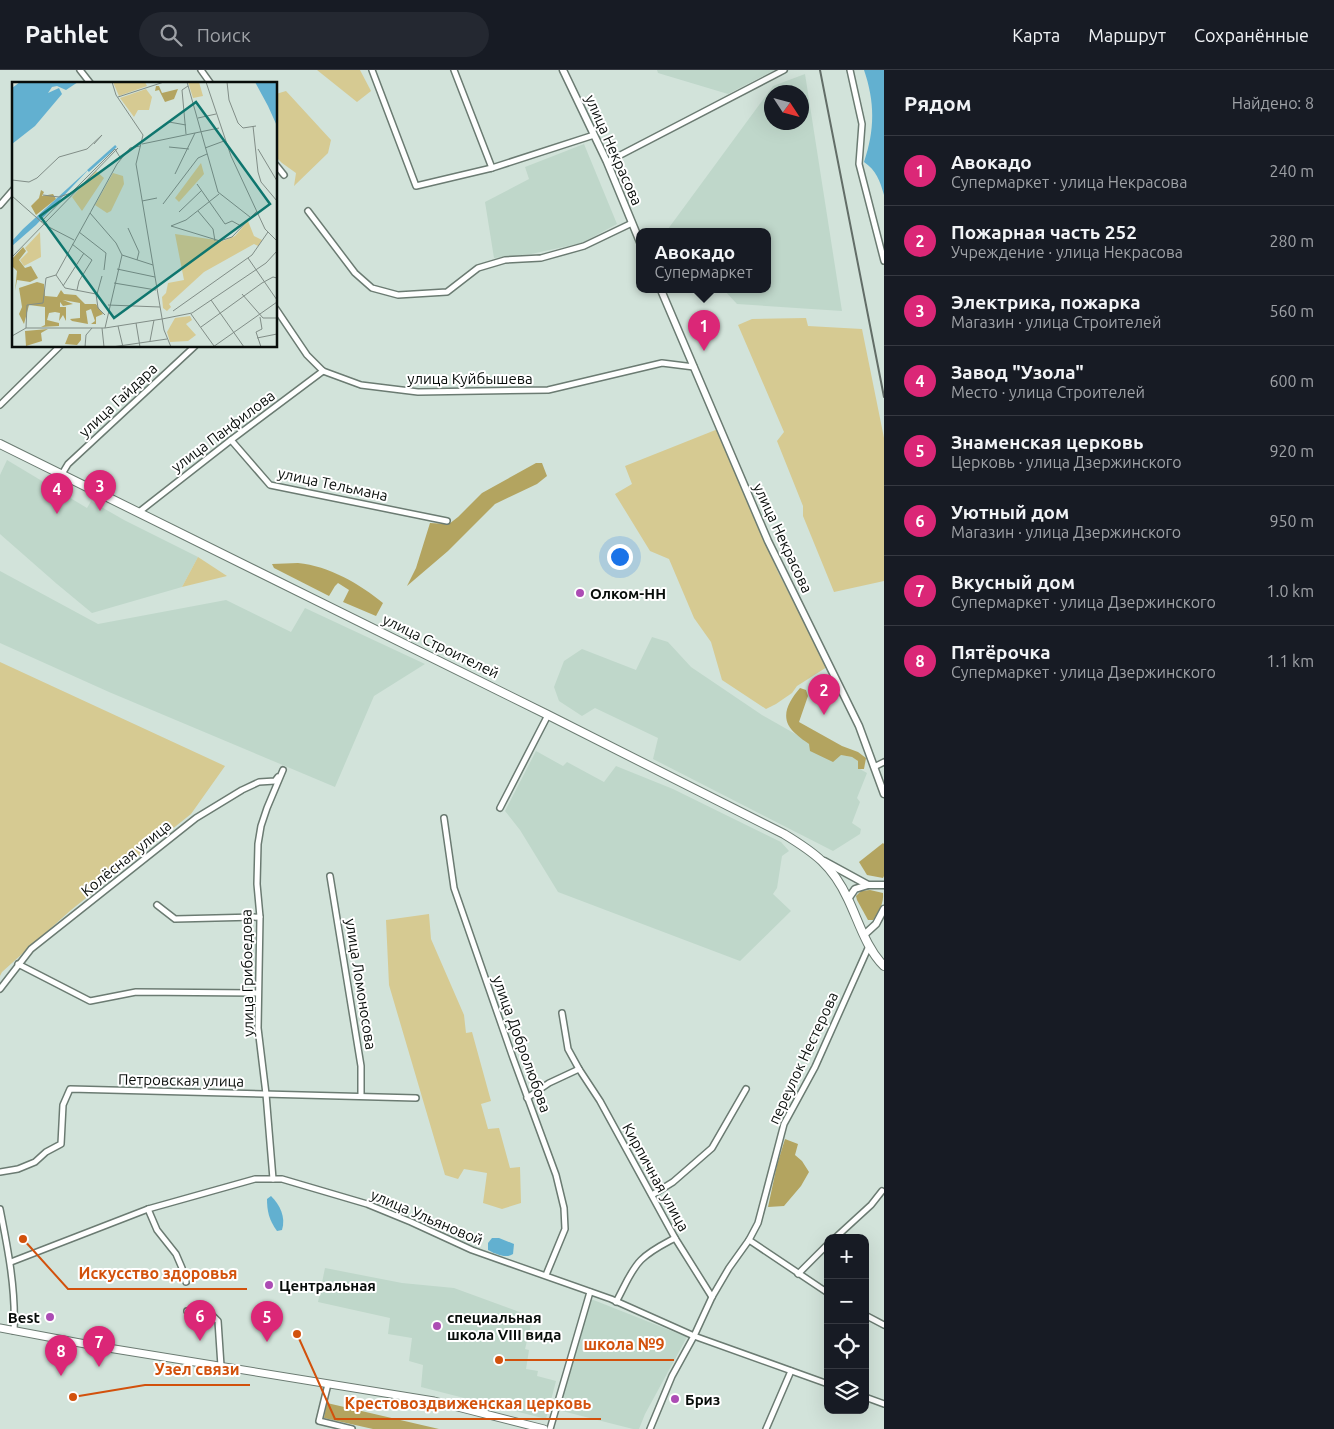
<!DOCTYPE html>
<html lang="ru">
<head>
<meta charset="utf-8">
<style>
	:root { --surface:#171b24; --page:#242831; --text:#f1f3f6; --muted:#9ea1a6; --line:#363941; --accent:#db2777 }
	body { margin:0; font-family:Ubuntu,sans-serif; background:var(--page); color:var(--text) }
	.controls { position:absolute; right:15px; bottom:15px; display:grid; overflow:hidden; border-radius:10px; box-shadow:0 5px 20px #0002 }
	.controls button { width:45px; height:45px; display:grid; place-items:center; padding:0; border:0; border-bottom:1px solid var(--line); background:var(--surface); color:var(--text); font:25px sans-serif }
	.compass { position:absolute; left:764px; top:15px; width:45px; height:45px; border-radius:50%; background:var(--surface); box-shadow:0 5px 20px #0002; rotate:126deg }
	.you { position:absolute; left:619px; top:486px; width:18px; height:18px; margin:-12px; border:4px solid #fff; border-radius:50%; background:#1a73e8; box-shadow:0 0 0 8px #1a73e833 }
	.badge { display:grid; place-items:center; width:32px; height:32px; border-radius:50%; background:var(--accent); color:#fff; font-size:16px; font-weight:700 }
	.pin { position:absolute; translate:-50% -41px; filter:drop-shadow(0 1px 2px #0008) }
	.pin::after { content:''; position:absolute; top:26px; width:18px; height:15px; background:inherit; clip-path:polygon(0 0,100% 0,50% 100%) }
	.popup { position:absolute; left:636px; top:158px; width:135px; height:65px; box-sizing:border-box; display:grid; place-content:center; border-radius:10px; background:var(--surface); filter:drop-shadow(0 1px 4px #0005); font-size:16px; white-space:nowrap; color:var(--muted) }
	.popup b { font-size:19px; color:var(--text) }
	.popup::after { content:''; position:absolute; left:50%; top:100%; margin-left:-10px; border:10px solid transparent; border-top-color:var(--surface) }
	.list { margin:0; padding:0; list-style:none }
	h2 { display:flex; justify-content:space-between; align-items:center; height:65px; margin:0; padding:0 20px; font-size:21px }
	h2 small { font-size:16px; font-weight:400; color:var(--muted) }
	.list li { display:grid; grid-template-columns:32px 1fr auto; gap:15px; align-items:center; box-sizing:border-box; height:70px; padding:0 20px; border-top:1px solid var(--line) }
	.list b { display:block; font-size:19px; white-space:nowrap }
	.list p { margin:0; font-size:16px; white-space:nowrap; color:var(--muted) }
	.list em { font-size:16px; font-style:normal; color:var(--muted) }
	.icon { flex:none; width:28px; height:28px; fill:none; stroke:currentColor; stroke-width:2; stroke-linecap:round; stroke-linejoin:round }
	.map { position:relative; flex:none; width:884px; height:1359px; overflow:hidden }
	header { display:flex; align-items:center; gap:30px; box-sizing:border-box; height:70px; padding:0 25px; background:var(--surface); border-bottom:1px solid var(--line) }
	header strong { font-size:24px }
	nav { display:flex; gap:28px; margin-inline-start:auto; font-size:18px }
	.search { width:350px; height:45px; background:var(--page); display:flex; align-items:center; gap:12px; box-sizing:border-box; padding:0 18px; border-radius:28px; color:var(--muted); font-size:19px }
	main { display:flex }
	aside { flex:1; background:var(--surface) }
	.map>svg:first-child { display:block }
</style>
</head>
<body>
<header>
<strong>Pathlet</strong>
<div class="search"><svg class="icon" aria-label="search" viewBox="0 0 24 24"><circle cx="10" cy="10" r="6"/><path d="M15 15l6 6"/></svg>Поиск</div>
<nav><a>Карта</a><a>Маршрут</a><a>Сохранённые</a></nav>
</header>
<main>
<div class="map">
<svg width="884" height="1359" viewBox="0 0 884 1359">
	<rect width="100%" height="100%" fill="#d2e3da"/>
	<!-- built -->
	<g fill="#bfd7ca" fill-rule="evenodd">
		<path d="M657 0H775L728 24 658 3Z"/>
		<path d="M805 4 842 241 737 234 724 220H768V162H670L668 159 773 16ZM772 22H802V52H772Z"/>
		<path d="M584 74 617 154 582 173 531 184 494 188 485 132 529 109 525 97Z"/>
		<path d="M7 390 87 438 91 431 124 450 198 487 182 517 92 543 57 514 0 464V405Z"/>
		<path d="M0 501 98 554 226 530 291 562 305 538 425 594 374 626 335 717 109 622 0 573Z"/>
		<path d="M652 567 668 572 691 597 762 645 799 666 809 674 841 685 852 687 858 691V698L867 703 857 728 860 732 852 753 861 759 860 764 833 781 653 689 658 668 595 638 582 646 559 631 554 617 564 591 582 579 636 600Z"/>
		<path d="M536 681 563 696 567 692 604 712 616 696 673 719 781 772 789 781 782 786 777 818 773 824 791 841 740 891 558 822 520 760 505 741Z"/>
		<path d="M325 1198 402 1213 454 1218 533 1247 525 1279 529 1280 526 1299 538 1301 537 1306 556 1311 546 1349 421 1317 423 1295 409 1291 412 1268 388 1264 390 1248 318 1232Z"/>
		<path d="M591 1229 687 1267 645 1344 639 1359H633L558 1340 563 1318Z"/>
	</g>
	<!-- green -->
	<g fill="#d6ca92">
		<path d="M317 0H360L371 21 357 32Z"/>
		<path d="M286 21 331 70 328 83 294 116 296 103 282 93 276 87V24Z"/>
		<path d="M806 248 808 256 862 259 884 368V511L834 522 803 446V436L777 371 784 362 738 255 752 249Z"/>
		<path d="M718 359 737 408 778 502 827 597 797 616 792 623 776 634 766 639 722 610 711 572 694 548 669 489 650 481 615 424 632 414 625 396Z"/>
		<path d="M198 487 227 506 182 517Z"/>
		<path d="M0 592 225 696 191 744 71 840 2 902 0 906Z"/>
		<path d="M429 844 431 869 464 945 466 963 472 962 491 1031 481 1034 488 1059 499 1058 510 1098 520 1097 521 1133 502 1139 483 1133 487 1103 464 1099 458 1109 445 1105 389 915 386 850Z"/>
	</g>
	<!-- forest -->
	<g fill="#b3a460">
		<path d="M536 393H542L547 406 537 414 495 434 448 481 407 516 416 498 430 453 449 454 458 447 482 423Z"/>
		<path d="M298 493C329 496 360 514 383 533L376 546 343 532 349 520 338 513 335 516 329 526 274 498 272 494Z"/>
		<path d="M800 618 806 620 808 626 799 652 842 676 858 682 866 688 864 699H858V691L852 687 841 685 833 692 810 681 809 674C805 671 800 668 796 664 778 649 788 632 800 618Z"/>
		<path d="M883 773 884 774V806L883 808 867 805 859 792Z"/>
		<path d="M870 820 883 823C884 833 879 842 873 850H868L857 830 856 826 861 821Z"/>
		<path d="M785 1069 798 1074 795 1085 802 1091 809 1102 801 1116 784 1136 768 1137 777 1095Z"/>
		<path d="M327 1333 439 1359H373L324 1348Z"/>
	</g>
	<!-- water -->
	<g fill="#62b0d0">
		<path d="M864 0H884V125C880 111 876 100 864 92 875 60 875 32 864 0Z"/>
		<path d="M271 1126C280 1135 286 1147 282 1160L277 1161C269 1150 267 1141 267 1129Z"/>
		<path d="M492 1168H499L514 1174 513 1184C506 1189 496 1184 488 1180V1173Z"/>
	</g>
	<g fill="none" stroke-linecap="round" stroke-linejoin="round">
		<!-- minor casing -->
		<g stroke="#6b7b72" stroke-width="8">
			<g id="minor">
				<path d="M80 0 91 14"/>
				<path d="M201 0 211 14"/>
				<path d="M372 0 416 116 492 98 594 65"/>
				<path d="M454 0 492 98"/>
				<path d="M850 0 862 54 859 94 884 191"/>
				<path d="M607 92 784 0"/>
				<path d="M276 95 284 105"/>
				<path d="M0 135 14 119"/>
				<path d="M308 141 355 203 372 218 398 225 447 222 478 198 505 190 541 188 584 176 632 153"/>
				<path d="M276 239 307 285 323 301 361 315 418 322 548 320 662 293 694 297"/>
				<path d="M0 335 60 276"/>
				<path d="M231 370 270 415 447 451"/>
				<path d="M62 404 68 394 195 276"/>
				<path d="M139 442 231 370 323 301"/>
				<path d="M874 697 884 692"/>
				<path d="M500 738 548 645"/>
				<path d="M444 748 454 818 513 988 556 1105 564 1138 565 1159 546 1205"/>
				<path d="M330 806 361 996V1026"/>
				<path d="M157 835 175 849 260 847"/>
				<path d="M18 894 90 931 136 922 258 923"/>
				<path d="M0 919 31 879 196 748 242 720 259 712 275 711 278 707"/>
				<path d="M562 943 568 979 579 999 600 1031 675 1168 712 1227"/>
				<path d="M527 1028 549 1013 579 999"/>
				<path d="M0 1102 18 1099 35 1092 46 1082 61 1074 63 1035 70 1019 416 1028"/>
				<path d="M273 1109 266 1024 258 958 260 847 257 814 258 774 261 756 267 738 283 700"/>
				<path d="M652 1125 673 1112 712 1078 746 1019"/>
				<path d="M0 1139C8 1179 16 1220 14 1261"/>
				<path d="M148 1139 157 1160 176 1184 182 1198 186 1212"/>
				<path d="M835 1168 871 1135 882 1121"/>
				<path d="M749 1170 828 1223"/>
				<path d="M11 1192 148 1139 255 1109H282L367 1134 411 1152 472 1180 611 1229 694 1266 828 1314"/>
				<path d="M798 1204 828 1174"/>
				<path d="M616 1232C624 1218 630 1201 641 1190 651 1180 664 1174 675 1168"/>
				<path d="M187 1241H208L218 1251 221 1296"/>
				<path d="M865 1245 884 1255"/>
				<path d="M328 1314 319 1351 352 1359"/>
				<path d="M865 1327 884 1334"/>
				<path d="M550 1359 590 1222"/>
				<path d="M650 1359 672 1306 694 1266 712 1227 729 1198 749 1170 758 1153 784 1054 815 997 869 876"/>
				<path d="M766 1359 791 1301"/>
			</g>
		</g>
		<!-- tertiary casing -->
		<g stroke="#6b7b72" stroke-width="9">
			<g id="tertiary">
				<path d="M563 0 607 92 640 172"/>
				<path d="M661 220 768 471 859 656 884 724"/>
				<path d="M824 791 868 815H884"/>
				<path d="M848 829 855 819 868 815"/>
				<path d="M864 865 876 854 884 839"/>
			</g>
		</g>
		<!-- secondary casing -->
		<g stroke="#6b7b72" stroke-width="9">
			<path id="secondary" d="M0 1258 96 1276 434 1331 544 1359"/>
		</g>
		<!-- primary casing -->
		<g stroke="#6b7b72" stroke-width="10">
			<path id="primary" d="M0 374 548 645 784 764C815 783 832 795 848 829 859 852 866 878 884 896"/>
		</g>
		<!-- minor -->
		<use href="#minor" stroke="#fff" stroke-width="5"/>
		<!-- tertiary -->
		<use href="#tertiary" stroke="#fff" stroke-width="6"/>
		<!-- secondary -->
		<use href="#secondary" stroke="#fff" stroke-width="7"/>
		<!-- primary -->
		<use href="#primary" stroke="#fff" stroke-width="8"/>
		<!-- rail -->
		<path stroke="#626d67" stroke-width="2" d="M820 0 884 327"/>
	</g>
	<!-- markers -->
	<g fill="#ac4cb4" stroke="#fff" stroke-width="2">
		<circle cx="580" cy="523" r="5"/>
		<circle cx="269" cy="1215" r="5"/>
		<circle cx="50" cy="1247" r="5"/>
		<circle cx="437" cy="1256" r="5"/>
		<circle cx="675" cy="1329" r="5"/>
	</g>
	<g text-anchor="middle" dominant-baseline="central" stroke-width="4" stroke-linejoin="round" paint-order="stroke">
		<!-- street labels -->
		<g font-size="15" fill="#080d0a" stroke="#fff">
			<text transform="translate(614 80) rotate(66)">улица Некрасова</text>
			<text x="470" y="308">улица Куйбышева</text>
			<text transform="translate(118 330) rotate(-43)">улица Гайдара</text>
			<text transform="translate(223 361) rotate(-37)">улица Панфилова</text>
			<text transform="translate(333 414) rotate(12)">улица Тельмана</text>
			<text transform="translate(783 468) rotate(65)">улица Некрасова</text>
			<text transform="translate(441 576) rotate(26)">улица Строителей</text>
			<text transform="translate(126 788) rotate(-39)">Колёсная улица</text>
			<text transform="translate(247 903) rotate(-91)">улица Грибоедова</text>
			<text transform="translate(361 914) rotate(81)">улица Ломоносова</text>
			<text transform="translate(522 974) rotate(70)">улица Добролюбова</text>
			<text transform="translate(803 988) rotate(-65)">переулок Нестерова</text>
			<text transform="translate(181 1010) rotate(1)">Петровская улица</text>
			<text transform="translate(656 1107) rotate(61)">Кирпичная улица</text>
			<text transform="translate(427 1147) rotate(23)">улица Ульяновой</text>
		</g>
		<!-- poi labels -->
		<g font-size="15" font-weight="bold" fill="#080d0a" stroke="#fff" text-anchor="start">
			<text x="590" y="523">Олком-НН</text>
			<text x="279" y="1215">Центральная</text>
			<text x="40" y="1247" text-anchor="end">Best</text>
			<text x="447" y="1247">специальная<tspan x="447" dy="17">школа VIII вида</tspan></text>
			<text x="685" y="1329">Бриз</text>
		</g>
	</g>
	<!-- overview -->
	<g transform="translate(12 12)">
		<rect width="265" height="265" fill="#d2e3da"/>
		<path d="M101 0H133L135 4 107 14ZM176 0H187L191 14 181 16ZM134 7 140 15 137 28H126L122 35 108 16ZM189 81 192 92 167 120 163 116ZM84 89 92 96 70 129 60 115ZM101 91 111 94 112 102 99 129 95 131 83 123ZM236 139 242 154 250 158 246 164 242 162 192 190 157 222 159 225 155 229 151 226 150 215 154 211 156 201 172 198 163 152 211 159 223 154ZM28 150 29 175 12 184 8 178 16 170 13 166ZM178 234 180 238 174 242 184 253 176 259 158 260 155 250 163 236Z" fill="#d6ca92"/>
		<path d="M144 4H147L150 11 166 7 162 17 153 20 147 8 143 9ZM29 108 32 110 30 114 41 112 44 117 24 133 19 124 27 116ZM11 165 14 169 7 178 13 186 19 184 26 196 18 200 5 198 3 209 5 189 0 184V177ZM25 200 32 202 33 214 45 215 49 208 52 212 64 213 73 222H84L91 232 84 235V242H79L83 239 79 227 74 229 76 242 60 239 58 237 68 236V221L51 218 61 222 51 224 48 220V225H54V239L51 233 47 239 48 231 43 230 37 231 35 238 47 241V244L29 245 33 243V225L17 223 12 242 7 232 10 225 7 206ZM36 247 29 251 30 259 14 264 13 249ZM57 252H69V258L65 263 53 262Z" fill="#b3a460"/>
		<path d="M8 0H66L54 8 45 4 40 5 36 11 47 6 50 12 23 44 0 62V6ZM243 0H265V44L256 24ZM78 86 24 143 0 164V159L11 147Z" fill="#62b0d0"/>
		<path fill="none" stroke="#62b0d0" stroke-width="2.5" d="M76 89 104 64"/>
		<path fill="none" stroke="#818d87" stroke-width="1" d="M100 0 104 13 131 53 124 82 152 248 159 265M175 0 206 110 238 135M194 0 219 74 253 147 265 159M215 0 217 18 226 41 231 46 244 44M106 15 152 0M186 36 204 32M157 40 174 43M241 44 246 90 249 100 265 119M174 52 170 8 176 4M130 62 207 46M157 65 177 67M193 66 212 59M246 67 265 99M163 92 183 51M0 98 17 100 25 96 47 75 75 67 90 53 82 62M185 102 213 142 220 139 229 144M31 113 47 115 59 111 103 67 109 77M0 114 33 143 62 158M130 119 145 116M151 122 186 76 195 72M186 129 201 147 203 159M167 130 190 108M78 131 104 161 110 173 93 246M29 140 54 114M159 144 208 159 220 155 245 129M159 144 174 138 207 112M116 146 127 170 125 178M67 150 94 171 92 188M60 162 80 178 67 199 65 208M110 173 141 183M0 175 106 66M236 176 265 218M105 187 143 195M44 193 105 82 118 66 128 64M44 193 53 206 84 212 86 226 93 233M102 201 144 208M51 204 72 171M85 212 90 194M230 212 251 236H265M199 218 232 265M96 223 148 225M161 229 240 173 256 150M179 232 202 264M248 235 250 247 244 250 249 265M150 237 180 231 254 181 265 169M124 241 128 265M106 244 111 265M189 245 250 201 261 195 265 196M14 246 15 223 31 221 34 196 44 193M90 246 92 265M0 254 14 246H93L150 237M245 256 265 252M138 259 142 238M73 265 74 253 80 246M100 265 155 257M201 265 265 220"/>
		<path fill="#0f766e" fill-opacity="0.15" stroke="#0f766e" stroke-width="2.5" d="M184 20 258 122 102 236 28 134Z"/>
		<rect width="265" height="265" fill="none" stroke="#080d0a" stroke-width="2.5"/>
	</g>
	<!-- callouts -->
	<path fill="none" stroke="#d2510c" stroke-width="2" d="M23 1169L68 1219H247M499 1290L573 1290H674M73 1327L145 1315H250M297 1264L335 1349H601"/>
	<g fill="#d2510c" stroke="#fff" stroke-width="2">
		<circle cx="23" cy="1169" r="5"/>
		<circle cx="499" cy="1290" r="5"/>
		<circle cx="73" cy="1327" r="5"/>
		<circle cx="297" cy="1264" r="5"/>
	</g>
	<g font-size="16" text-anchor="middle" font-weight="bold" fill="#d2510c" stroke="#fff" stroke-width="4" stroke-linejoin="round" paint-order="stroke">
		<text x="158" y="1209">Искусство здоровья</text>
		<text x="624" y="1280">школа №9</text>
		<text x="197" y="1305">Узел связи</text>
		<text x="468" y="1339">Крестовоздвиженская церковь</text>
	</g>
</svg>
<div class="controls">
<button>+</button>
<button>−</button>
<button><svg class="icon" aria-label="locate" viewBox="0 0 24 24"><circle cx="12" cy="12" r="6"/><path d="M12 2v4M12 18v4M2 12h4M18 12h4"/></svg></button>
<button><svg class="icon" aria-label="layers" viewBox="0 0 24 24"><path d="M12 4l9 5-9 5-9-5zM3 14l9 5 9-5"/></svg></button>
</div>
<svg class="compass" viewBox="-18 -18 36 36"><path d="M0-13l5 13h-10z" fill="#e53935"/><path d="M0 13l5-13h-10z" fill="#9ea1a6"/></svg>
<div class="you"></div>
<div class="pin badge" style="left:704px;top:281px">1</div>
<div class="popup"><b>Авокадо</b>Супермаркет</div>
<div class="pin badge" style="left:824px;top:645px">2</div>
<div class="pin badge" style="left:100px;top:441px">3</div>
<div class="pin badge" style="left:57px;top:444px">4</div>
<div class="pin badge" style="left:267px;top:1272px">5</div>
<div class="pin badge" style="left:200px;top:1271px">6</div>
<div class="pin badge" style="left:99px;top:1297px">7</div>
<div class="pin badge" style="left:61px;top:1306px">8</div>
</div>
<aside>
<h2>Рядом<small>Найдено: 8</small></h2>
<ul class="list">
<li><span class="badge">1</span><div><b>Авокадо</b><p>Супермаркет · улица Некрасова</p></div><em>240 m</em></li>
<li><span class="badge">2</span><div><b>Пожарная часть 252</b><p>Учреждение · улица Некрасова</p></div><em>280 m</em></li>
<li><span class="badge">3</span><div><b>Электрика, пожарка</b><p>Магазин · улица Строителей</p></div><em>560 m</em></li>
<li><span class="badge">4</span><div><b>Завод &quot;Узола&quot;</b><p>Место · улица Строителей</p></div><em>600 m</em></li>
<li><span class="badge">5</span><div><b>Знаменская церковь</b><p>Церковь · улица Дзержинского</p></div><em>920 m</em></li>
<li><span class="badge">6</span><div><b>Уютный дом</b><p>Магазин · улица Дзержинского</p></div><em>950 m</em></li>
<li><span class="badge">7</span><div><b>Вкусный дом</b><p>Супермаркет · улица Дзержинского</p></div><em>1.0 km</em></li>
<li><span class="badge">8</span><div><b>Пятёрочка</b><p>Супермаркет · улица Дзержинского</p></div><em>1.1 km</em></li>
</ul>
</aside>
</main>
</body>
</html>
